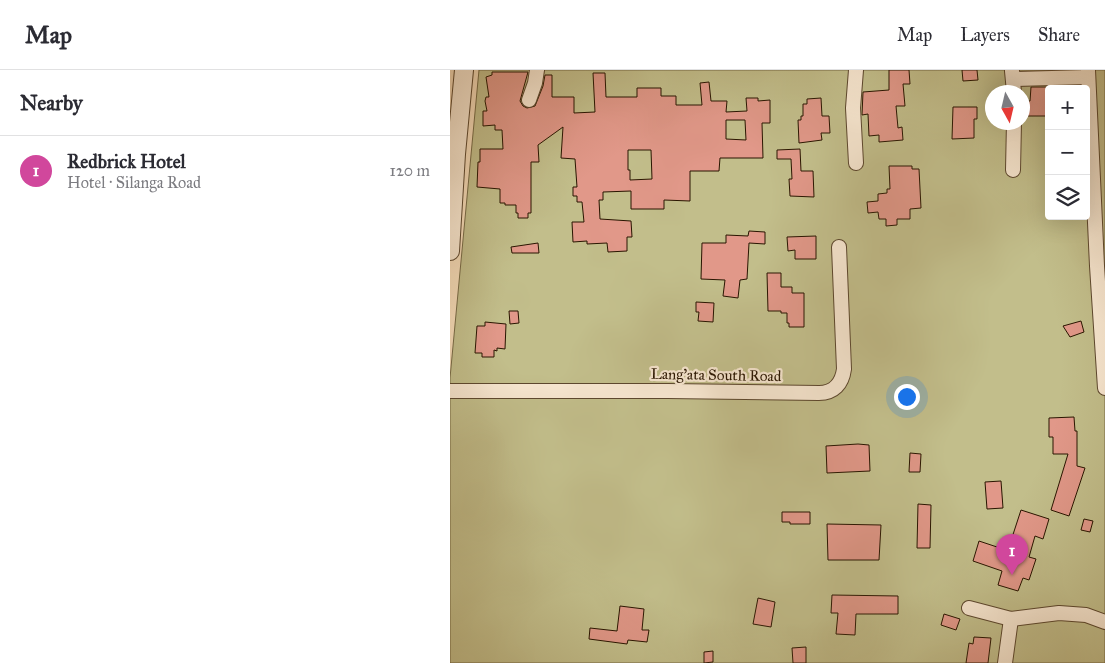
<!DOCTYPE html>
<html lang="en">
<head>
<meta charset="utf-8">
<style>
	:root { --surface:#fff; --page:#f7f7f7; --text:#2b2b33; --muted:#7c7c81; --line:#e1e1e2; --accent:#0f766e }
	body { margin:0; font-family:"IM FELL Great Primer",serif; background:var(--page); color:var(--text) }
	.controls { position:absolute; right:15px; top:15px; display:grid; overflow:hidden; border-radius:5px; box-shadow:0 5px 20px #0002 }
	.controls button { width:45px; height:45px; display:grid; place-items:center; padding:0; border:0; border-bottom:1px solid var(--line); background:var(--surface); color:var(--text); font:25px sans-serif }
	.compass { position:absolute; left:535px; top:15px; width:45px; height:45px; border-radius:50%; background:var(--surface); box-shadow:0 5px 20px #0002; rotate:172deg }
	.you { position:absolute; left:456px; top:326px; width:18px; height:18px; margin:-12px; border:4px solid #fff; border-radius:50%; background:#1a73e8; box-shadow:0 0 0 8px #1a73e833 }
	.badge { display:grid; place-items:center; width:32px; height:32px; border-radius:50%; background:var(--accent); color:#fff; font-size:16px; font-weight:700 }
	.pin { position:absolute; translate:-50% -41px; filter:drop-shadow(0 1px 2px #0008) }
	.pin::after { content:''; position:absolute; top:26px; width:18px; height:15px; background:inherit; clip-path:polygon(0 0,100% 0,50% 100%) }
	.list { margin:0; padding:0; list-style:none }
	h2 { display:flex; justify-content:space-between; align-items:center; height:65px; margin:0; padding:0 20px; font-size:21px }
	h2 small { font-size:16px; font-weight:400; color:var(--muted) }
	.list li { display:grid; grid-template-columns:32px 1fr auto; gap:15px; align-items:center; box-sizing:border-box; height:70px; padding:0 20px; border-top:1px solid var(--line) }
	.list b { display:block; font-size:19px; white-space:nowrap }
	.list p { margin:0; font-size:16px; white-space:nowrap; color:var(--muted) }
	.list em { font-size:16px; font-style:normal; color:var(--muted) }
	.icon { flex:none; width:28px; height:28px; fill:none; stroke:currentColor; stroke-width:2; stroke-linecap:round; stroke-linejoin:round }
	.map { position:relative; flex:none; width:655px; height:593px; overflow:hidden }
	header { display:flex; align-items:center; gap:30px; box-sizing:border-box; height:70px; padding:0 25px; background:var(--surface); border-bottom:1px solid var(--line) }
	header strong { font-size:24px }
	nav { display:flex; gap:28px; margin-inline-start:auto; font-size:18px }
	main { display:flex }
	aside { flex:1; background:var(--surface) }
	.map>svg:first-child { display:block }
</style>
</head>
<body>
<header>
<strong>Map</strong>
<nav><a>Map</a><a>Layers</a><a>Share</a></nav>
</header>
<main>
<aside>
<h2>Nearby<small></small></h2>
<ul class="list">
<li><span class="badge" style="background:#d1479c">1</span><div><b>Redbrick Hotel</b><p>Hotel · Silanga Road</p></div><em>120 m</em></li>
</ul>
</aside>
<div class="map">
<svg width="655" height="593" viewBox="0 0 655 593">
	<rect width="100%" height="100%" fill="#f5dcba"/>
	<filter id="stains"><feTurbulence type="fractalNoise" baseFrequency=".004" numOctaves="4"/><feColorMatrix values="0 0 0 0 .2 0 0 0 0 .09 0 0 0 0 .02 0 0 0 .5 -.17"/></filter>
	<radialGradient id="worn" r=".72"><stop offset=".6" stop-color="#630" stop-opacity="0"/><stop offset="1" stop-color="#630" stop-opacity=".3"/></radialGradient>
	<!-- green -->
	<path fill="#c2be8b" stroke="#766a46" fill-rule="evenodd" d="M29 0H655V593H0V308ZM599 19H636V146H599ZM542 22H572V52H542Z"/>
	<!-- building -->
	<g fill="#e19889" stroke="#291500" fill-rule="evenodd">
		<path d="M439 0H459L460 14H453L455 36H446L448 58 452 57 453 70 429 72V65L419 66 418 44 412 45 413 22 439 20Z"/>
		<path d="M512 0H527L528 10 513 11Z"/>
		<path d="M42 2H78L70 31 73 36 77 38 85 36 93 16 95 5H102V27H124V43L145 42 143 3H155L156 27H187V18H211V26H226V35H252L250 13 259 12 261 31H277L276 42 297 41 296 28H308V31L320 30V53H312L313 88H270L269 101H240V131L214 130V139H181V121L153 122V130H149L150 149 181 151 182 167H177V181L158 182 157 173 137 174V171L123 172 122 152H134L132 132H127V126H123V117H127L125 89 111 88 113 57 88 75 89 92H81V143H78V148H68V143H66V135H55V133H50V119L27 117 28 92H30V79H53L52 60H45V55L33 56V41H37L35 31 36 27H39L36 7 42 5ZM276 50H295L296 70 276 69ZM178 80H201L202 109 180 110V100H178Z"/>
		<path d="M581 17H597L599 46H572V31H580Z"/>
		<path d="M371 28 372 46H379L380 63H371L372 70 349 73 348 50H351V46H353V34H357V29Z"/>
		<path d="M503 37H527V49H524V68L502 69Z"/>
		<path d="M350 79 351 101H363L364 127 340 126 339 109H342L341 89H327V80Z"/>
		<path d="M439 96H462V99H469L471 138 460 139V149H447V155L436 156V149H429L428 142 418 143 417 132 428 131V124L437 123V119H440Z"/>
		<path d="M299 161 315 162V174L299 173 297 209 290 210 288 228 273 226 275 210 251 209 252 173H276V165L298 166Z"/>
		<path d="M366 166V189H345V180L338 181 337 167Z"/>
		<path d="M88 173 89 183H62L61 177Z"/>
		<path d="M317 203H331V217H342V223H354V257H339V253H337V243H331V241H318Z"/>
		<path d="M246 232 264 233 263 252 248 251 249 242H246Z"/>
		<path d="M59 241H68L69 253 60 254Z"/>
		<path d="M631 251 634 262 620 267 613 256Z"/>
		<path d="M35 252 56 254 55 279 47 278V281L44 280V287H32V283H25L27 256H35Z"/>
		<path d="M624 347 625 361H627V396L635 398 619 446 601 440 618 384H603V367H599V348Z"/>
		<path d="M408 374 419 375 420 401 377 403 376 376Z"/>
		<path d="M460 383 471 384 470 402H459Z"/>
		<path d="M551 411 553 438 537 439 535 412Z"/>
		<path d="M468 434 481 435 480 478H467Z"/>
		<path d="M571 440 599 449 593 469 585 466 579 487 586 489 579 510 573 508 568 521 548 515 552 501 523 491 529 471 556 480V486Z"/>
		<path d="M332 442H360V454H340V452H332Z"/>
		<path d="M634 449 643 451 640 462 631 460Z"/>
		<path d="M377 454 431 455 429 490H378Z"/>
		<path d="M382 525 448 526V544H406L405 565 386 564 388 543H381Z"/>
		<path d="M308 528 325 532 321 557 303 554Z"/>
		<path d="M170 536 194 539 192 560H199L197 572 178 570 177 574 139 569 140 558 167 561Z"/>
		<path d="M494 544 510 549 506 560 491 555Z"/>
		<path d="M524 567 541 568 538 593H516L519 573 523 574Z"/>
		<path d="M356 577V593H343L342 578Z"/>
		<path d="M263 581V592L254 593V582Z"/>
	</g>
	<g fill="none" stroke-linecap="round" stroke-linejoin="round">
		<!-- minor casing -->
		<g stroke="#5c472e" stroke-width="16">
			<g id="minor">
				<path d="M638 0 647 196 655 318"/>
				<path d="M562 1 564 22"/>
				<path d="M564 9 638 7"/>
				<path d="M79 30 85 13 87 0"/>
				<path d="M406 93 403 38 406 0"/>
				<path d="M563 100 564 52"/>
				<path d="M0 321H218L369 323C384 323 392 314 394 299L389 177"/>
				<path d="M519 538 561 549 609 543 636 545 655 552"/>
				<path d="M555 593 561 549"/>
			</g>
		</g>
		<!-- tertiary casing -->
		<g stroke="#5c472e" stroke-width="20">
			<path id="tertiary" d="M0 181 6 84 14 0"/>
		</g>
		<!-- minor -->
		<use href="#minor" stroke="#f8e8d2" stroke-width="14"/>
		<!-- tertiary -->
		<use href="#tertiary" stroke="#f8e8d2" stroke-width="18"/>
	</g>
	<g text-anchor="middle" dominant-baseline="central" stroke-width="4.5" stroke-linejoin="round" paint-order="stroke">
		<!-- street labels -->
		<g font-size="15" fill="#291500" stroke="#f8e8d2">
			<text transform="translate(266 305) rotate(1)">Lang'ata South Road</text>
		</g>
	</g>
	<rect width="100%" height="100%" filter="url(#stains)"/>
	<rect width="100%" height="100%" fill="url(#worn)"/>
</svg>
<div class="controls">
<button>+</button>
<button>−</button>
<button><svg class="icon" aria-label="layers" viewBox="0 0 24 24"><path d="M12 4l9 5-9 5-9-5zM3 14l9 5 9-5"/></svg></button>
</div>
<svg class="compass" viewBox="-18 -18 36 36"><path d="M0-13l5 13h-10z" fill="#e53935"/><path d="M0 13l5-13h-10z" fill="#7c7c81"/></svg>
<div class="you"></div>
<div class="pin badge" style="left:562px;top:505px;background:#d1479c">1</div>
</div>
</main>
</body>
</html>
